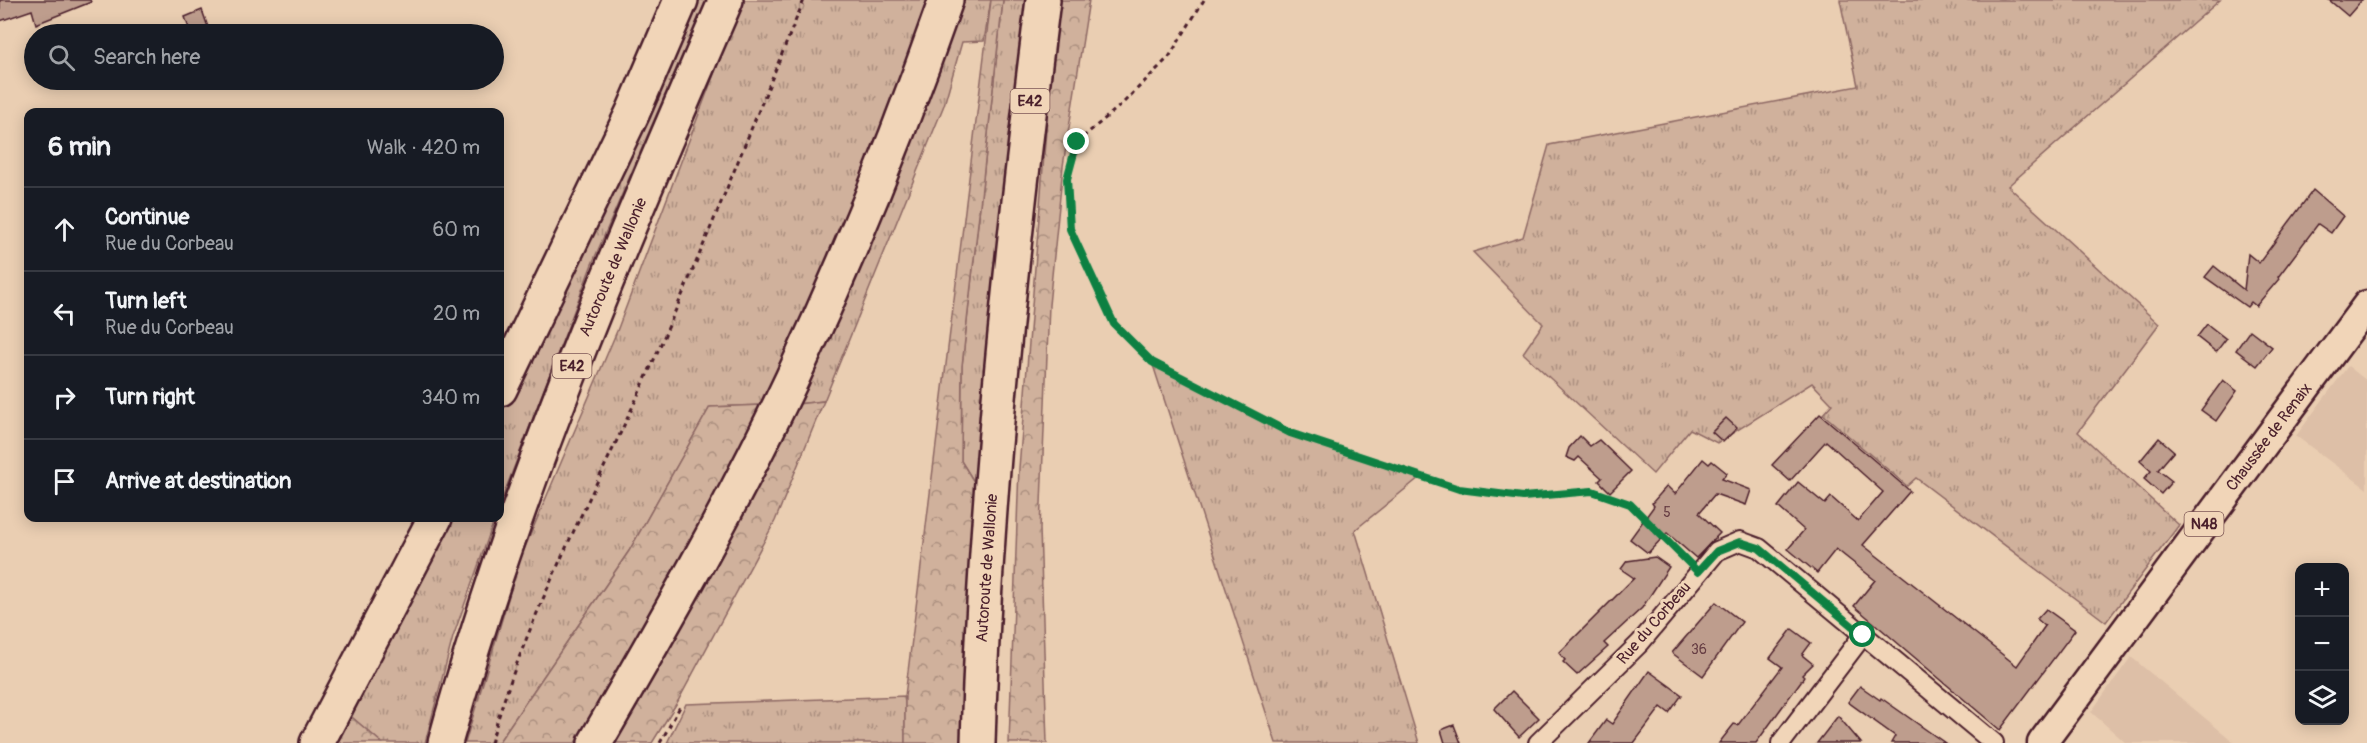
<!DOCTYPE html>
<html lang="en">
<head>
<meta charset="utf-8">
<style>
	:root { --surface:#171b24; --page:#20242c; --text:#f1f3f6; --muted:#9ea1a6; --line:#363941 }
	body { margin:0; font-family:Pangolin,sans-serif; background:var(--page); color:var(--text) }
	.controls { position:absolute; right:18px; bottom:18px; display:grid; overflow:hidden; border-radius:12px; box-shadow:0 3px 15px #0003 }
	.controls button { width:54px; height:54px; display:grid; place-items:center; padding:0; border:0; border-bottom:2px solid var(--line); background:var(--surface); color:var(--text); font:30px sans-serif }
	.stop { position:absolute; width:18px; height:18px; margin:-14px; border:4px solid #0b8043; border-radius:50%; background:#fff }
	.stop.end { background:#0b8043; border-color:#fff; box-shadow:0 2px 6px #0008 }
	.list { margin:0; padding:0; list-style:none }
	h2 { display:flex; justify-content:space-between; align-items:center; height:78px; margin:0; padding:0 24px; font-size:26px }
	h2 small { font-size:20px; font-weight:400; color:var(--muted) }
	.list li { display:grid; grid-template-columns:39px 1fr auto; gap:18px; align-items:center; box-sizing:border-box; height:84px; padding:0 24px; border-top:2px solid var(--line) }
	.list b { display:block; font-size:22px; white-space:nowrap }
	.list p { margin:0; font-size:20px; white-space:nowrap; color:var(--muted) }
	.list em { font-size:20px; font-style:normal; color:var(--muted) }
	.icon { flex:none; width:33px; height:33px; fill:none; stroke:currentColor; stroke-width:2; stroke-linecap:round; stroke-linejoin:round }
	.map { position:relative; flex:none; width:2367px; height:743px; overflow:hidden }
	.search { position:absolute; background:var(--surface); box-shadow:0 3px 15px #0003; left:24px; top:24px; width:480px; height:66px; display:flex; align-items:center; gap:15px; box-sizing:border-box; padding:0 21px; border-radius:33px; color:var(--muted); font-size:22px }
	.panel { position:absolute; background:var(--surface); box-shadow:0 3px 15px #0003; left:24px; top:108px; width:480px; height:414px; border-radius:12px }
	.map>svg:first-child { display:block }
</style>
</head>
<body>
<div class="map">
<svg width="2367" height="743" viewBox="0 0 2367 743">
	<defs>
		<pattern id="grass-tufts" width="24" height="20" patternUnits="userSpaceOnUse" patternTransform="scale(1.5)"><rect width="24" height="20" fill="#d0b19c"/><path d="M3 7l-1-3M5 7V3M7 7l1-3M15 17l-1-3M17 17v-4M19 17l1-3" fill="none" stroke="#ab8f7f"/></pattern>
		<pattern id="forest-crowns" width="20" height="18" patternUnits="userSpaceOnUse" patternTransform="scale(1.5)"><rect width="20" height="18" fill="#d0b19c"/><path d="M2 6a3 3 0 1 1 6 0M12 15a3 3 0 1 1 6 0" fill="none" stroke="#ab8f7f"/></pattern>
	</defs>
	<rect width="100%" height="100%" fill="#eaceb2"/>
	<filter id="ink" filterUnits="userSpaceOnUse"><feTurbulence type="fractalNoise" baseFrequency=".0167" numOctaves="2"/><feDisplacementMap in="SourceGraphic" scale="12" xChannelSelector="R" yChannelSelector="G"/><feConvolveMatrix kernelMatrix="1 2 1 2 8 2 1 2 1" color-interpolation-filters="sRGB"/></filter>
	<g filter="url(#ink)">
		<!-- built -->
		<g fill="#ddbfa7">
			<path d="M2348 366 2367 381V489L2296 436Z"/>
			<path d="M2131 657 2234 742 2233 743H2126L2091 712Z"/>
		</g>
		<!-- grass -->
		<g fill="url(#grass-tufts)" stroke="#8d6864" stroke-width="1.5">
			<path d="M693 0H706L592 264 500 504V416L571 270Z"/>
			<path d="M742 0H935L833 260 763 405 710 407 629 551 498 743H465L520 559 617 331Z"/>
			<path d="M964 0H991L984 41 962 42 944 105 824 401 797 404 865 255Z"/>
			<path d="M1003 0H1030L979 490 961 461 962 366Z"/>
			<path d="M1840 0H2220L2008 186 2159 324 2078 432 2179 525 2106 622 1916 478 1907 486 1823 414 1832 404 1812 383 1717 443 1690 429 1653 474 1523 353 1543 324 1473 252 1523 237 1549 145 1858 86Z"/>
			<path d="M1152 362 1290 433 1420 477 1355 530 1419 743H1276Z"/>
			<path d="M449 518H495L453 637 425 743H382L347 713Z"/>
			<path d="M905 696V743H667L686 704Z"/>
		</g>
		<!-- forest -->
		<g fill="url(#forest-crowns)" stroke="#8d6864" stroke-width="1.5">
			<path d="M991 0H1003L962 366 961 461 979 490 964 743H905V696Z"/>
			<path d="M1061 0H1089L1063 166 1049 305 1040 529 1047 743H1009L1019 468 1050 80Z"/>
			<path d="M824 401 775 521 678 701 652 743H613C680 633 740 520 797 404Z"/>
			<path d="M763 405 634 648 575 743H498L629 551 710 407Z"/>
			<path d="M347 713 382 743H331Z"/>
		</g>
		<!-- building -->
		<g fill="#be9d8d" stroke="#4a1f2b" stroke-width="1.5">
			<path d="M0 0H90L91 2 36 24 32 10 0 21Z"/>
			<path d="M2329 0H2362L2348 16Z"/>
			<path d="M202 10 209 30 191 34 185 17Z"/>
			<path d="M2313 190 2343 216 2331 233 2318 224 2278 277 2279 279 2256 306 2251 302 2247 307 2205 277 2214 266 2244 290 2248 254 2259 263Z"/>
			<path d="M2207 324 2226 339 2216 352 2197 337Z"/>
			<path d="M2250 330 2272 347 2257 366 2236 350Z"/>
			<path d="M2223 380 2237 391 2216 421 2201 410Z"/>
			<path d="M1820 414 1910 491 1863 545 2017 666 2045 626 2037 619 2046 609 2075 630 2000 730 1854 606 1875 580 1836 549 1817 573 1788 549 1804 530 1778 507 1798 482 1825 504 1831 497 1858 521 1883 492 1826 441 1790 481 1772 465Z"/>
			<path d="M1726 418 1737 428 1723 442 1712 432Z"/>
			<path d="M1580 436 1590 446 1599 440 1631 471 1610 492 1599 481 1602 478 1579 457 1575 461 1566 457 1569 448Z"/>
			<path d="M2159 438 2174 451 2158 470 2172 481 2161 494 2144 479 2151 471 2140 461Z"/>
			<path d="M1703 459 1709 464 1712 461 1727 473 1722 479 1751 490 1746 505 1715 494 1699 513 1720 533 1696 558 1667 533 1648 553 1630 539 1654 506 1652 503 1667 486 1675 494Z"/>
			<path d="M1655 557 1669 567 1642 608 1604 643 1608 647 1577 675 1563 662 1565 660 1559 653 1634 578 1621 569 1627 561Z"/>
			<path d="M1716 602 1742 622 1703 676 1672 653Z"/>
			<path d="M1792 629 1811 643 1802 655 1813 664 1802 675 1804 677 1756 743H1719L1734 724 1738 725 1782 667 1770 658Z"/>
			<path d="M1649 671 1682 695 1669 713 1661 707 1634 743H1589L1606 720 1612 724Z"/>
			<path d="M1860 686 1880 700 1881 698 1945 743H1891L1895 736 1848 702Z"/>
			<path d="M1512 691 1539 718 1519 737 1494 709Z"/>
			<path d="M1838 716 1861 743H1817Z"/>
			<path d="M1454 725 1461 743H1445L1441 730Z"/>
		</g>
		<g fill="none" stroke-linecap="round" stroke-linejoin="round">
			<!-- street casing -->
			<g stroke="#4a1f2b" stroke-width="22">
				<g id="street">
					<path d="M1538 743 1640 643 1717 551 1740 541 1759 548 1994 743"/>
					<path d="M1781 743 1863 635"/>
				</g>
			</g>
			<!-- primary casing -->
			<g stroke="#4a1f2b" stroke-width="33">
				<path id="primary" d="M2042 743 2367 305"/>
			</g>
			<!-- highway casing -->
			<g stroke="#4a1f2b" stroke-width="38">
				<g id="highway">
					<path d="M500 389 633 112 681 0"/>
					<path d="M317 743 435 518"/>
					<path d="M445 743C515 487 621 243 726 0"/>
					<path d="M595 743C664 624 733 504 792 379 850 255 901 129 946 0"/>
					<path d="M978 743C985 494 1012 247 1043 0"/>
				</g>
			</g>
			<!-- path -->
			<g stroke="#4a1f2b" stroke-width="3" stroke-dasharray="4.5 4.5" stroke-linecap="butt">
				<path d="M1204 0 1169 57 1121 105 1077 142 1067 179 1070 229 1114 324 1152 362 1290 433 1459 489 1523 497 1592 491 1630 504 1688 562"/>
				<path d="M491 743C524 622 587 507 639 393 698 263 750 131 804 0"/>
				<path d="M660 743 681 705"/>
			</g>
			<!-- street -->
			<use href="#street" stroke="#f1d5b8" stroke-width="18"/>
			<!-- primary -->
			<use href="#primary" stroke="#f1d5b8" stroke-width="28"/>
			<!-- highway -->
			<use href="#highway" stroke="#f1d5b8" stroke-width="33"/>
		</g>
	</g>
	<g fill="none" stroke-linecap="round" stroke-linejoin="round" filter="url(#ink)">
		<!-- route -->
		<path stroke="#0b8043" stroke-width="8" d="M1077 142 1067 179 1070 229 1114 324 1152 362 1290 433 1459 489 1523 497 1592 491 1630 504 1698 572 1717 551 1740 542 1759 548 1863 635"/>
	</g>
	<g text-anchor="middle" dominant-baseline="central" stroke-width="6" stroke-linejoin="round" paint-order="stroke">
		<!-- number labels -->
		<g font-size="14" fill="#673e44">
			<text x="1667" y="512">5</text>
			<text x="1699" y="649">36</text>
		</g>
		<!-- shield labels -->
		<g fill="#f1d5b8" stroke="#7c5655" stroke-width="1.5">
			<rect x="1010.5" y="89" width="39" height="24" rx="4.5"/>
			<rect x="552.5" y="354" width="39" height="24" rx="4.5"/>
			<rect x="2184.5" y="512" width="39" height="24" rx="4.5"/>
		</g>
		<g font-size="15" font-weight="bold" fill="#4a1f2b">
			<text x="1030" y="101">E42</text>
			<text x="572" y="366">E42</text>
			<text x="2204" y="524">N48</text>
		</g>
		<!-- street labels -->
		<g font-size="16" fill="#4a1f2b" stroke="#f1d5b8">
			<text transform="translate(613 267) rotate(-67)">Autoroute de Wallonie</text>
			<text transform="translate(2269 437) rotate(-53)">Chaussée de Renaix</text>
			<text transform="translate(987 568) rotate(-86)">Autoroute de Wallonie</text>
			<text transform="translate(1654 623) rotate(-49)">Rue du Corbeau</text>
		</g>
	</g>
</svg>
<div class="controls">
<button>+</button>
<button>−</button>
<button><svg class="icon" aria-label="layers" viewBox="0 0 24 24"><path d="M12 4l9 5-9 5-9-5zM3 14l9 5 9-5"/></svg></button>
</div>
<div class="stop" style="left:1863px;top:635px"></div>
<div class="stop end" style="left:1077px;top:142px"></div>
<div class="search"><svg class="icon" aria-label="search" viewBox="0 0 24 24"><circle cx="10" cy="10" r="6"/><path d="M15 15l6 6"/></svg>Search here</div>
<section class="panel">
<h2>6 min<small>Walk · 420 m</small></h2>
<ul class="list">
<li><svg class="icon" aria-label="ahead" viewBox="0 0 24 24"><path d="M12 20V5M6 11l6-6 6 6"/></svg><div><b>Continue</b><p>Rue du Corbeau</p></div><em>60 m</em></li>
<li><svg class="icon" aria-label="left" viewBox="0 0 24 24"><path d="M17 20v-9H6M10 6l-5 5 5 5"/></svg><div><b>Turn left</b><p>Rue du Corbeau</p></div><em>20 m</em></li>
<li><svg class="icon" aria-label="right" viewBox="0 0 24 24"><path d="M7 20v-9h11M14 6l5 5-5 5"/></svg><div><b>Turn right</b></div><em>340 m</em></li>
<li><svg class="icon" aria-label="arrive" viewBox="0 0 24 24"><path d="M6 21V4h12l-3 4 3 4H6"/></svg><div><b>Arrive at destination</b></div></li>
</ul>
</section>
</div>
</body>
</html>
